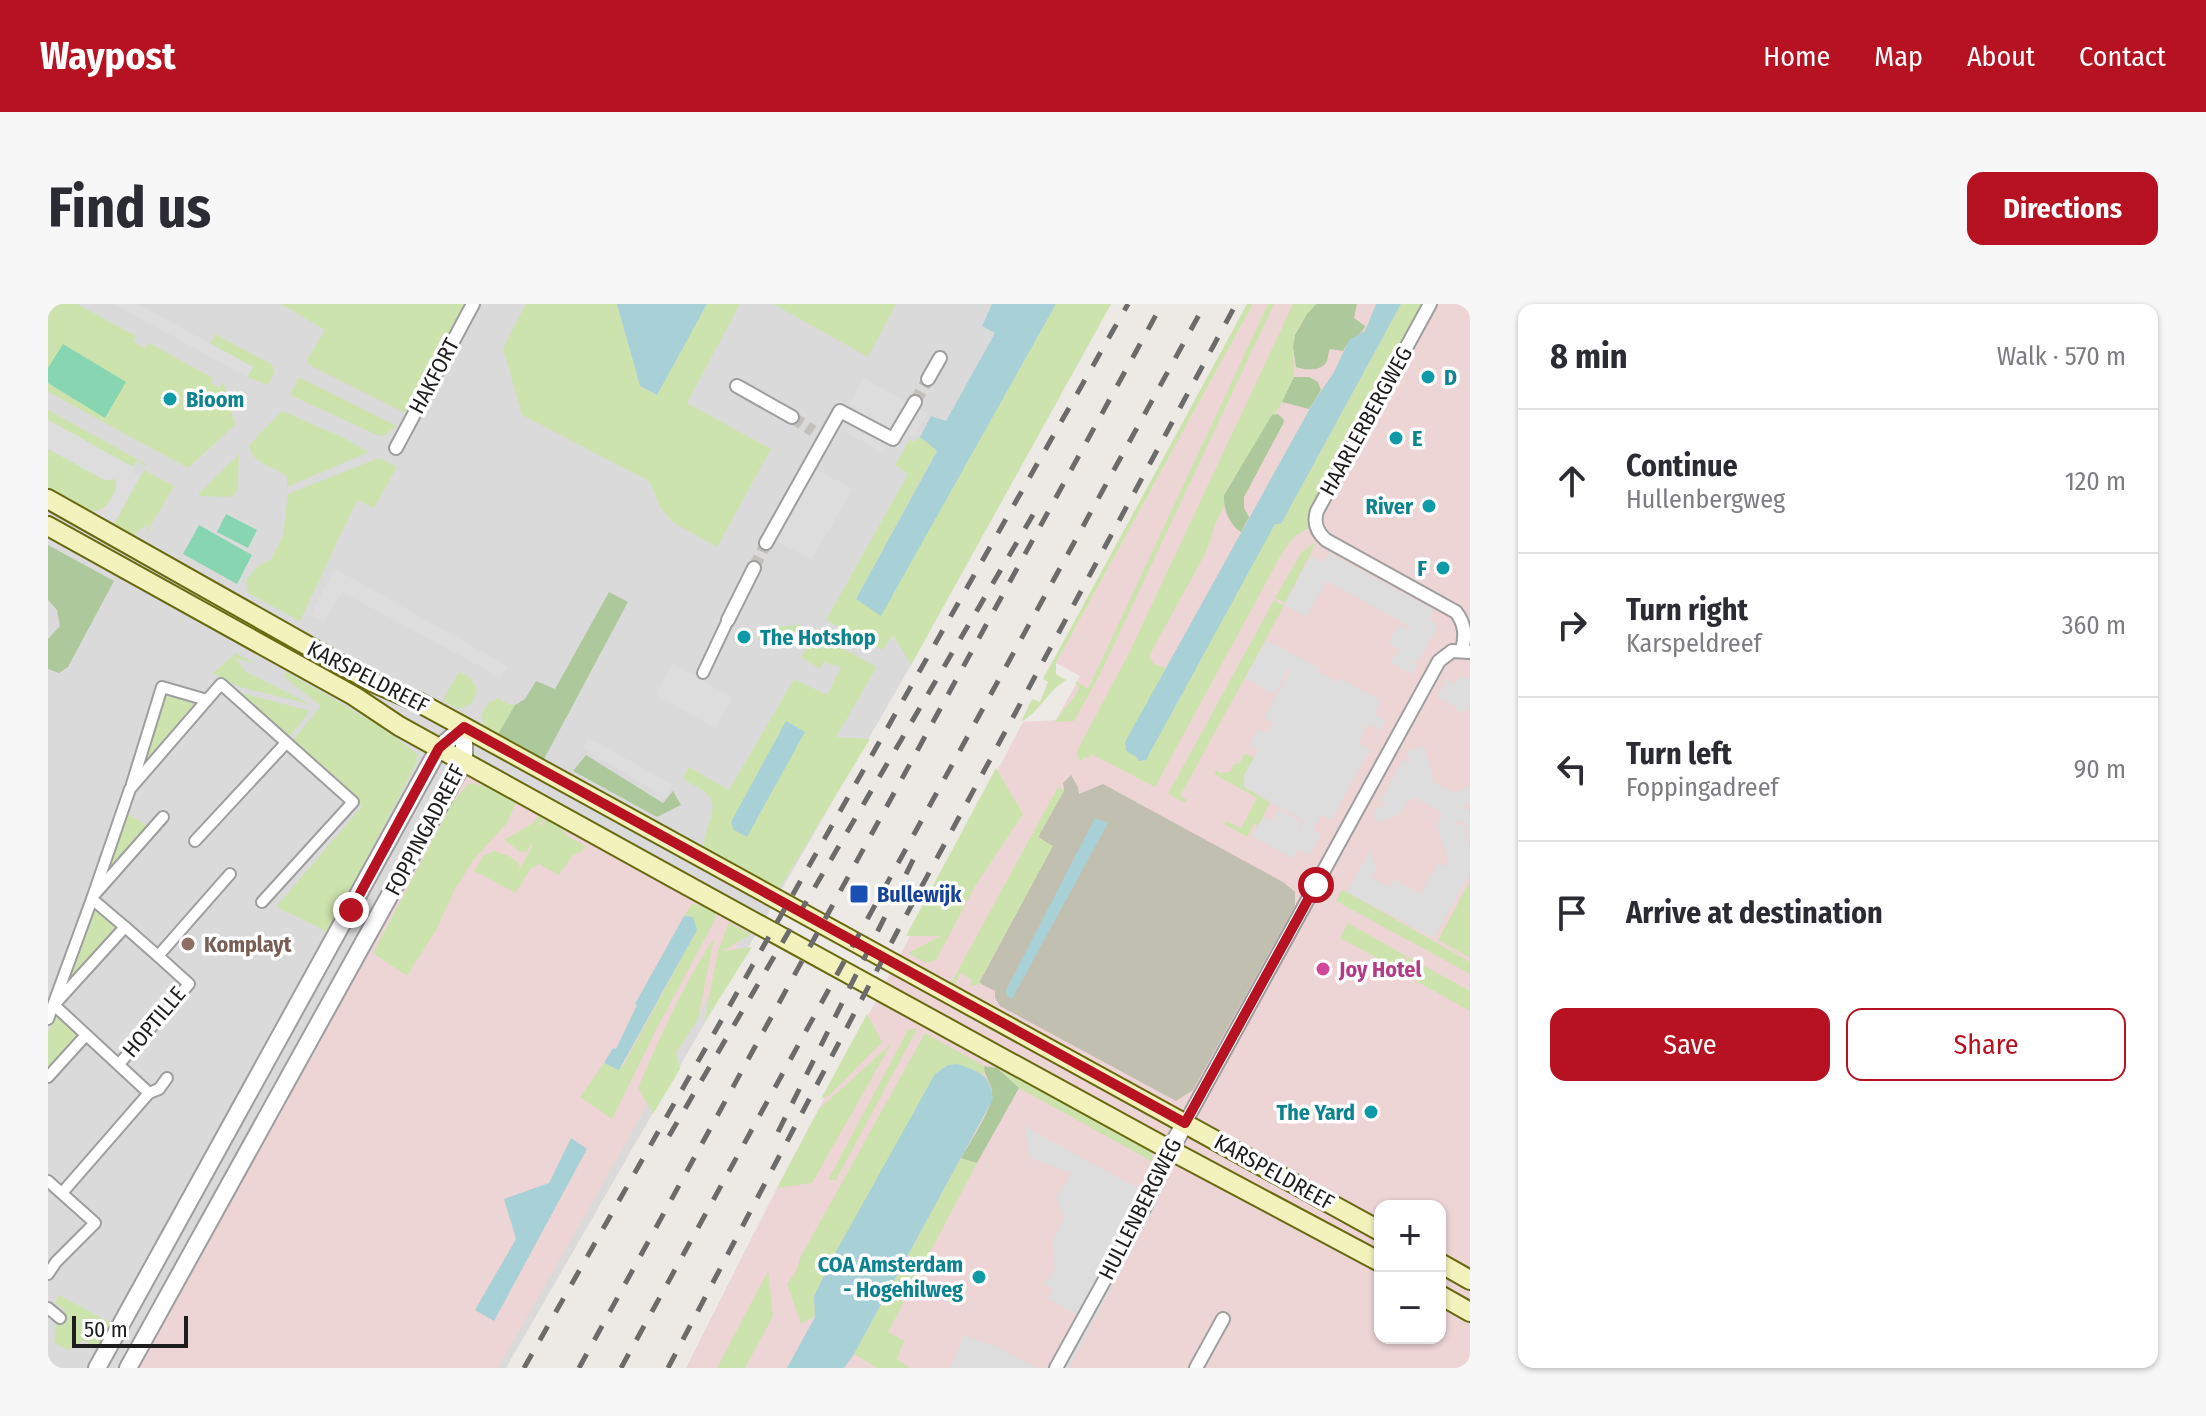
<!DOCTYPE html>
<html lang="en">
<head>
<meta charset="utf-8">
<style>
	:root { --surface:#fff; --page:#f7f7f7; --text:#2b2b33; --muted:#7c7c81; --line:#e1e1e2; --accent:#b71221 }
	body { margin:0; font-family:"Fira Sans Condensed",sans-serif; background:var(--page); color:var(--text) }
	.controls { position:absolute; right:24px; bottom:24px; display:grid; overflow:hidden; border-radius:16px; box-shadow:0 2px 6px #0004 }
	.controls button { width:72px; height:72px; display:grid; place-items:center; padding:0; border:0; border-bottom:2px solid var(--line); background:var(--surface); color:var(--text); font:40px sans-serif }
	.scale { position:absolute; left:24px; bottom:20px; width:116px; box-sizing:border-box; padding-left:8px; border:4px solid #1d1d1d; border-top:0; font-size:22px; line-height:28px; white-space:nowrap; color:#1d1d1d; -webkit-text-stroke:6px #fff; paint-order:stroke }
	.stop { position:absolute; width:24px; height:24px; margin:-18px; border:6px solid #b71221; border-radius:50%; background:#fff }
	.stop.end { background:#b71221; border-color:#fff; box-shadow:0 2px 8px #0008 }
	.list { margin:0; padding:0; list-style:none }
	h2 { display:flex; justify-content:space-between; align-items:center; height:104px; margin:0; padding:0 32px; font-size:34px }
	h2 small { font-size:26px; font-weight:400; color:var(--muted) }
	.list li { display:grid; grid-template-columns:52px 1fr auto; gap:24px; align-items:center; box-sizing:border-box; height:144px; padding:0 32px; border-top:2px solid var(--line) }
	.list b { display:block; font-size:30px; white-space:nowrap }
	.list p { margin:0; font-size:26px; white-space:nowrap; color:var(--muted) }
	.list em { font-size:26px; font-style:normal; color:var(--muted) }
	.actions { display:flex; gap:16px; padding:24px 32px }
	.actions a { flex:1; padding:18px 0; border:2px solid var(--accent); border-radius:16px; text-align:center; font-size:28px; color:var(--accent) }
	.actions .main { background:var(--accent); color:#fff }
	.icon { flex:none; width:44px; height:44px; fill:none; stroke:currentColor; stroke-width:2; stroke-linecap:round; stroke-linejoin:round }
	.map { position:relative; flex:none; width:1422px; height:1064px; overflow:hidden; border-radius:16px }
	header { display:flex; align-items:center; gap:48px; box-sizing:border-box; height:112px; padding:0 40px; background:var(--accent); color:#fff }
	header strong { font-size:38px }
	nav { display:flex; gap:44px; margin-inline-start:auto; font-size:28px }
	.intro { display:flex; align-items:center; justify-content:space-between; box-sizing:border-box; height:192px; padding:0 48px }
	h1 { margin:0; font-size:56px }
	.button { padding:20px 36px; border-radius:16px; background:var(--accent); color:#fff; font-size:28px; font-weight:700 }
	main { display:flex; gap:48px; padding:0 48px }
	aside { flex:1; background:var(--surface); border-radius:16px; box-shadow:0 2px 6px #0004 }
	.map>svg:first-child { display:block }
</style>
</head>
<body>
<header>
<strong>Waypost</strong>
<nav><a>Home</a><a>Map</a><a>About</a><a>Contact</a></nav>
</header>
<div class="intro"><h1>Find us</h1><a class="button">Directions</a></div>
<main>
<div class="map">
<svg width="1422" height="1064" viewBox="0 0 1422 1064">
	<rect width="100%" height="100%" fill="#ede9e4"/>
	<!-- residential -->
	<path fill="#dbdada" d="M0 0H1063L863 361 458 1064H0Z"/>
	<!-- commercial -->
	<g fill="#edd4d5" fill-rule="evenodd">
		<path d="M1205 0H1422V1064H638L729 884 975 418 1008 416 1029 378 1032 372 1008 359ZM1332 902H1392V1034H1332Z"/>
		<path d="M410 460 700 624 450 1064H83Z"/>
	</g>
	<!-- construction -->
	<path fill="#c1bfb0" d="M1023 471 1030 483 1031 490 1055 480 1235 578 1247 588V602L1145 786 1128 797 952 702 947 694V687L931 679 1004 543 990 533 1016 486 1015 479Z"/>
	<!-- grass -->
	<g fill="#cde3ae">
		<path d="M3 0H29L88 32 85 38 97 44 101 39 165 74 163 79 171 84 174 79 176 80 187 121 140 164 0 88V5Z"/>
		<path d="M233 0H418L357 109 261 61 259 56 277 26Z"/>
		<path d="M478 0H569L592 82 608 91 659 0H692L639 99 723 145 669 243 626 219 613 205 601 177 474 111 455 44Z"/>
		<path d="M725 0H848L820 53Z"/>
		<path d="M1008 0H1063L863 361 845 331 835 346 778 316 860 170 847 161 862 135 866 138 872 133 889 146 808 295 833 311Z"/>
		<path d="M1199 0H1205L1008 359V370L1018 376C1000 387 991 408 973 418L984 395 992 398 1000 378 995 375Z"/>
		<path d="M1220 0H1226L1053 368 1026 417 1007 418C1014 405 1025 398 1031 384L1027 377 1040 385Z"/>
		<path d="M1245 0H1268C1258 11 1246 26 1245 42 1244 57 1248 68 1244 83L1178 186 1176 203 1168 218 1158 248 1101 352 1106 360 1118 364 1076 442 1093 458 1098 456 1227 219 1233 220 1353 0H1375L1263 204 1262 223 1247 232 1234 249 1107 483 1043 450 1040 455 1036 453 1034 457 1030 454 1029 447 1082 347Z"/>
		<path d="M167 30 223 60 227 67 220 81 199 73 205 63 162 39Z"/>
		<path d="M251 73 349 122 335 132 329 131 242 91Z"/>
		<path d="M0 106 98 160V162L88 157 85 163 0 116Z"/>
		<path d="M234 107 294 133 321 148 239 183V173C226 160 205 163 201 141Z"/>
		<path d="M0 145 57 176 67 175 68 186 57 204 43 208 0 186Z"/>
		<path d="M191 150 190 184 186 191 181 193 151 192V189Z"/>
		<path d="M331 154 349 163 326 204 309 196 252 317 200 289 198 276 210 262 223 255 235 232 240 190Z"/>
		<path d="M96 166 126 182 95 235 102 219 89 228 86 234 66 220Z"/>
		<path d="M1269 237 1237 299 1227 294 1253 249Z"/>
		<path d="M1226 296 1236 302 1132 492 1139 496 1137 499 1120 490Z"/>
		<path d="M752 321 829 363 788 433 822 435 730 587 657 547C651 528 673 507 661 492 655 484 642 481 635 474L641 463 681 486 746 375 779 391 793 363 776 358 772 365 753 353 761 340 719 323Z"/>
		<path d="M188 349 208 360 187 354 198 368 262 400 192 383 165 369Z"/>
		<path d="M237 367 337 425 369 450 368 460 280 628 228 603 314 502 243 438 273 402 236 373Z"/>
		<path d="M411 368 423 374 429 386 424 399 410 405 395 396Z"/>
		<path d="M116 389 148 400 93 461Z"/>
		<path d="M194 389 262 407 239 436 191 394Z"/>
		<path d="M451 394 460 400 467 401 449 432 438 425 433 411 441 398Z"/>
		<path d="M1197 449 1206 454 1196 472V483L1222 498 1210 523 1207 518 1199 533 1176 520 1178 517 1193 524 1209 494 1166 470 1168 466 1172 469 1182 468 1186 460 1192 459Z"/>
		<path d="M948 464 975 510 926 584 888 656 878 659 860 649 893 632H858Z"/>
		<path d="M421 479 448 484 468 498 459 519 426 555 407 585 388 626 359 672 325 649 404 499Z"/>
		<path d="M1010 483 1016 487 990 533 1005 542 931 678 934 680 922 682 924 676 912 669 905 683 902 681Z"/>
		<path d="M78 509 100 522 59 573 54 575Z"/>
		<path d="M492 510 498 513 487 525 500 515 507 516 519 532 538 542 533 548 524 552 511 571 491 560 483 564 468 589 426 567 435 552 446 547 461 552 472 560 470 568 485 541 483 540 479 548H472L456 536 485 519Z"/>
		<path d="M1422 577V654L1390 636Z"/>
		<path d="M1294 585 1422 658V670L1288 597Z"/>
		<path d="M644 600 659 602 667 607V616L609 724 564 815 532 793 556 759 571 766 576 760 649 626 640 612H636Z"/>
		<path d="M47 601 71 624 18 681Z"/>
		<path d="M681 619 703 630 675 647 704 643 656 719 670 647Z"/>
		<path d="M1300 619 1358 652 1351 666 1292 634Z"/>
		<path d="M666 634 650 715 628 749 632 765 605 810 590 784C612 733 635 681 666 634Z"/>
		<path d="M1360 653 1422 687V707L1352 668Z"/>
		<path d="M819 710 834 738 782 791 773 795Z"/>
		<path d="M8 711 32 733 0 768V729Z"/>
		<path d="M881 720 1102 841 1105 858 971 784 949 764 879 725Z"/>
		<path d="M869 725 788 876H780L860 726Z"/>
		<path d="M877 729 936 762V771L910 760 785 953 766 992 767 1012 753 1020 739 980 749 966 752 954Z"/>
		<path d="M843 740 764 879 729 884 771 805Z"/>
		<path d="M913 854 929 859 840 1028 856 1037 849 1055 862 1064H829L806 1050Z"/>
		<path d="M720 967 725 1012 697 1064H669Z"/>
		<path d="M11 991 63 1019 49 1047 36 1036 19 1046 6 1038 8 1021 17 1006 7 999Z"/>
	</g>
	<!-- forest -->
	<g fill="#adc99c">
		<path d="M1268 0H1309L1306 14 1317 22C1313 33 1302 33 1295 47L1282 45C1280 49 1280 53 1279 57 1273 68 1257 66 1248 63L1245 43 1247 31 1259 10Z"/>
		<path d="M1246 73H1261L1270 78 1273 86 1261 105 1234 98Z"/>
		<path d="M1230 110 1236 116 1235 120 1196 193V204L1201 213 1193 228C1181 221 1175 204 1176 191L1224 111Z"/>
		<path d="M0 241 66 277 20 363 11 369 0 365V335L12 322 9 306 0 296Z"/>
		<path d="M561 288 580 298 495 457 449 432 467 401 477 395 488 377 507 385Z"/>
		<path d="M538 451 615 499 625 487 633 501 609 513 525 467Z"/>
		<path d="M936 762 949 764 971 784 929 859 913 854C921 839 944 806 944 791 945 780 936 773 936 762Z"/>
	</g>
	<!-- pitch -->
	<g fill="#88d5b1">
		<path d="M15 40 78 78 57 114 0 79V64Z"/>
		<path d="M178 210 209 226 200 244 169 228Z"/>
		<path d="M151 221 204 251 189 280 135 250Z"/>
	</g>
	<!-- parking -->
	<g fill="#ddd">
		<path d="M66 0H90L205 63 199 73Z"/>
		<path d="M815 74 880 110 866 133 858 130 850 143 840 138 834 148 797 128 809 104 801 100Z"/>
		<path d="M0 116 85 163 86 170 92 172 66 220 43 208 56 204 61 200 69 182 67 175 57 176 0 145Z"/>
		<path d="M766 164 805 185 764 255 727 237Z"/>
		<path d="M1281 249 1386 306 1381 316 1390 322 1370 358 1360 354 1369 360 1364 370 1343 359 1351 345 1341 339 1351 321 1361 326 1363 323 1279 277 1258 313 1236 301 1263 252 1275 259Z"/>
		<path d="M286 264 461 363 452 373 294 288 276 318 263 311Z"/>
		<path d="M1218 336 1271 364 1270 367 1289 378 1292 374 1333 397 1326 411 1337 417 1332 426 1321 420 1310 439 1322 446 1283 516 1273 511 1265 526 1273 530 1261 551 1250 545 1245 555 1204 532 1215 513 1224 517 1230 506 1253 518 1248 531 1256 517 1196 483V472L1210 446 1202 441 1210 425 1218 429 1225 419 1216 414 1244 364 1242 363 1226 390 1197 374Z"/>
		<path d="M625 359 685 394 667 424 607 390Z"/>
		<path d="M1413 371 1422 376V405L1410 409 1408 403 1389 393 1399 375 1407 380Z"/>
		<path d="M541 434 625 481 618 494 535 444Z"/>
		<path d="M1376 442 1386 478 1406 489 1422 482V506L1420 499 1415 504 1422 508V539L1417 520 1409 516 1406 522 1415 520 1422 545V569L1386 634 1299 588 1322 546 1328 566 1324 573 1341 583 1346 575 1372 590 1368 598 1390 559 1398 563 1401 559 1389 521 1395 509 1368 494 1360 496 1353 509 1336 516 1329 518 1326 508 1328 504 1339 501 1332 497 1355 456 1363 459 1359 447Z"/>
		<path d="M976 822 1111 896 1020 1064H999L1029 1011 1000 995 1005 986 996 979 1007 966 1004 938 1016 915 1008 893 1023 869 982 854Z"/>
		<path d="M916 1031 945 1041 990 1064H902Z"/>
	</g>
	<!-- water -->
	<g fill="#a8d1d7">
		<path d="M569 0H659L609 91 592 82Z"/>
		<path d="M944 0H1008L833 312 808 295 889 147 872 133 883 112 898 117 947 29 934 22Z"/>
		<path d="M1328 0H1353L1233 220H1227L1098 456 1091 457 1090 454 1078 447 1077 438 1265 99 1286 68 1301 36 1317 27Z"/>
		<path d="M738 417 757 428 699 533 686 526 683 518Z"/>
		<path d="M1047 514 1060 519 964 695 959 692 958 686Z"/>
		<path d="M636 612 645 613 649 626 571 766 556 759 565 744 568 745 589 701 587 700Z"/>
		<path d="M910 760C932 769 942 769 945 795L806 1050 796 1064H739L767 1013 766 992 785 953 887 770 900 761Z"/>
		<path d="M523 834 539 845 446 1017 427 1006 468 935 456 895 501 879Z"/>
	</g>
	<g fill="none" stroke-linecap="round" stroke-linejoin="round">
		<!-- minor-tunnel -->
		<g stroke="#c3c0bc" stroke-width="12" stroke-dasharray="12 6" stroke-linecap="butt">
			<path d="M867 98 880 75"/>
			<path d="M744 113 765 127"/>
			<path d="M706 264 718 239"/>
		</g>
		<!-- pedestrian casing -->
		<g stroke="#9e9e9e" stroke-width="14">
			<g id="pedestrian">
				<path d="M655 369 680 316"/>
				<path d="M84 480 114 383 159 396 173 380 305 498 214 598"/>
				<path d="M147 537 238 439"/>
				<path d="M47 590 115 513"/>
				<path d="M77 623 110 652"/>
				<path d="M0 715 44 595"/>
				<path d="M71 760 141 680 110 652 182 570"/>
				<path d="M0 773 38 731"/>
				<path d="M101 789 6 701 77 623 44 595 82 485 159 396"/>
				<path d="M0 877 47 919 8 958 0 970"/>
				<path d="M14 889 101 789 111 785 119 774"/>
				<path d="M0 1004 12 1014"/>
			</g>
		</g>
		<!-- minor casing -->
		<g stroke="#9e9e9e" stroke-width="16">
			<g id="minor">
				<path d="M1382 0 1269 207C1265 219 1269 228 1278 236L1408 308C1417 320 1418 331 1414 346"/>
				<path d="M880 75 892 54"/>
				<path d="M689 82 744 113"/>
				<path d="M348 144 425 0"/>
				<path d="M718 239 792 107 845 135 867 98"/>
				<path d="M680 316 706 264"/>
				<path d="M1137 819 1391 357 1404 347 1422 348"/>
				<path d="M1008 1064 1098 901 1122 846"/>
				<path d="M1148 1064 1175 1015"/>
			</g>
		</g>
		<!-- tertiary casing -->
		<g stroke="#9e9e9e" stroke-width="20">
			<g id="tertiary">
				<path d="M1122 846 1137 819"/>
				<path d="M49 1064 391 444 416 423"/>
				<path d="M80 1064 416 457V423"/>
			</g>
		</g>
		<!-- secondary casing -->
		<g stroke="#68690f" stroke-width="22">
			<g id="secondary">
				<path d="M0 195 324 378 370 398 416 423 1332 927"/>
				<path d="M0 222 306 392 351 422 624 573 1122 846 1332 958"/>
				<path d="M1392 959 1422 976"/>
				<path d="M1392 991 1422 1008"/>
			</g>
		</g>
		<!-- pedestrian -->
		<use href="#pedestrian" stroke="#fff" stroke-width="10"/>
		<!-- minor -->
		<use href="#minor" stroke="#fff" stroke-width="12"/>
		<!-- tertiary -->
		<use href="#tertiary" stroke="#fff" stroke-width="16"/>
		<!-- secondary -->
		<use href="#secondary" stroke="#f3f1bc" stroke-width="18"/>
		<!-- rail -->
		<g stroke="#6b6b6b" stroke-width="5" stroke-dasharray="16 16" stroke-linecap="butt">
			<path d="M730 828 869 548"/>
			<path d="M621 832 989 204"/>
			<path d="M476 1064 1080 0"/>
			<path d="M531 1064 1114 0"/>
			<path d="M573 1064 1157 0"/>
			<path d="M620 1064 848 630 1188 0"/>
		</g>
	</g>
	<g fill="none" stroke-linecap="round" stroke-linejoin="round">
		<!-- route -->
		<path stroke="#b71221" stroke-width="10" d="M303 606 391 444 416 423 1137 819 1268 581"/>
	</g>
	<!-- markers -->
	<g fill="#0f9aa8" stroke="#fff" stroke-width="3">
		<circle cx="1380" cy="73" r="8"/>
		<circle cx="122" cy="95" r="8"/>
		<circle cx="1348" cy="134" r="8"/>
		<circle cx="1381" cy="202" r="8"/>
		<circle cx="1395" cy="264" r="8"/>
		<circle cx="696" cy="333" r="8"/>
		<circle cx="1323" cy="808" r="8"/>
		<circle cx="931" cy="973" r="8"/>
	</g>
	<rect fill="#1a4fb4" stroke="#fff" stroke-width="3" x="801" y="580" width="20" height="20" rx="4"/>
	<circle fill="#8d6e63" stroke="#fff" stroke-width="3" cx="140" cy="640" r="8"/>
	<circle fill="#d1479c" stroke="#fff" stroke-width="3" cx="1275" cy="665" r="8"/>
	<g text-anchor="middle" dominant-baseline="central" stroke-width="7" stroke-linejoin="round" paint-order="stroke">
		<!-- street labels -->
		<g font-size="22" fill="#1d1d1d" stroke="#fff">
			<text transform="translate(386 72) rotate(-62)">HAKFORT</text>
			<text transform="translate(1318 117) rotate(-61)">HAARLERBERGWEG</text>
			<text transform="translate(320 373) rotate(27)">KARSPELDREEF</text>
			<text transform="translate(377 526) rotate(-62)">FOPPINGADREEF</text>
			<text transform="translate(106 718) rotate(-50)">HOPTILLE</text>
			<text transform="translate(1226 868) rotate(29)">KARSPELDREEF</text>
			<text transform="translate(1092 905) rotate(-63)">HULLENBERGWEG</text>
		</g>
		<!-- culture labels -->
		<g font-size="22" font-weight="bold" fill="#0d838f" stroke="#fff" text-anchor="start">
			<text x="1396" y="73">D</text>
			<text x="138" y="95">Bioom</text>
			<text x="1364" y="134">E</text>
			<text x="1365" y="202" text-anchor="end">River</text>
			<text x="1379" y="264" text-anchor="end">F</text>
			<text x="712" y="333">The Hotshop</text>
			<text x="1307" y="808" text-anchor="end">The Yard</text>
			<text x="915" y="960" text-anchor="end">COA Amsterdam<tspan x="915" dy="25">- Hogehilweg</tspan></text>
		</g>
		<!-- transit labels -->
		<g font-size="22" font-weight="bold" fill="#164399" stroke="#fff" text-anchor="start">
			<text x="829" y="590">Bullewijk</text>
		</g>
		<!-- education labels -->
		<g font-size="22" font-weight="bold" fill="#785e54" stroke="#fff" text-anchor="start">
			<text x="156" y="640">Komplayt</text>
		</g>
		<!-- hotel labels -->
		<g font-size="22" font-weight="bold" fill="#b23c85" stroke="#fff" text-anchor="start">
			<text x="1291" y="665">Joy Hotel</text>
		</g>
	</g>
</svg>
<div class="controls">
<button>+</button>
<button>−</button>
</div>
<div class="scale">50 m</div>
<div class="stop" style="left:1268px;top:581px"></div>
<div class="stop end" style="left:303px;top:606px"></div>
</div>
<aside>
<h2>8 min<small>Walk · 570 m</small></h2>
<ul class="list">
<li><svg class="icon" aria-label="ahead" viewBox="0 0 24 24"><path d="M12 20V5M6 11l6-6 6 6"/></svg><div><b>Continue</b><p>Hullenbergweg</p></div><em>120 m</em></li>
<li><svg class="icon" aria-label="right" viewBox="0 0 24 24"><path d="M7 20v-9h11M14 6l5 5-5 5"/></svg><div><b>Turn right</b><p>Karspeldreef</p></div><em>360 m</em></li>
<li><svg class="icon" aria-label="left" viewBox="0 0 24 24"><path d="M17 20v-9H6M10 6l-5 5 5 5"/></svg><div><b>Turn left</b><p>Foppingadreef</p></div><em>90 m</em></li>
<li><svg class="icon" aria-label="arrive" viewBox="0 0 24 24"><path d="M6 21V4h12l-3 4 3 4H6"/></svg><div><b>Arrive at destination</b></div></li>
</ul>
<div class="actions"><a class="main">Save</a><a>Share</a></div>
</aside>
</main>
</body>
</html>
